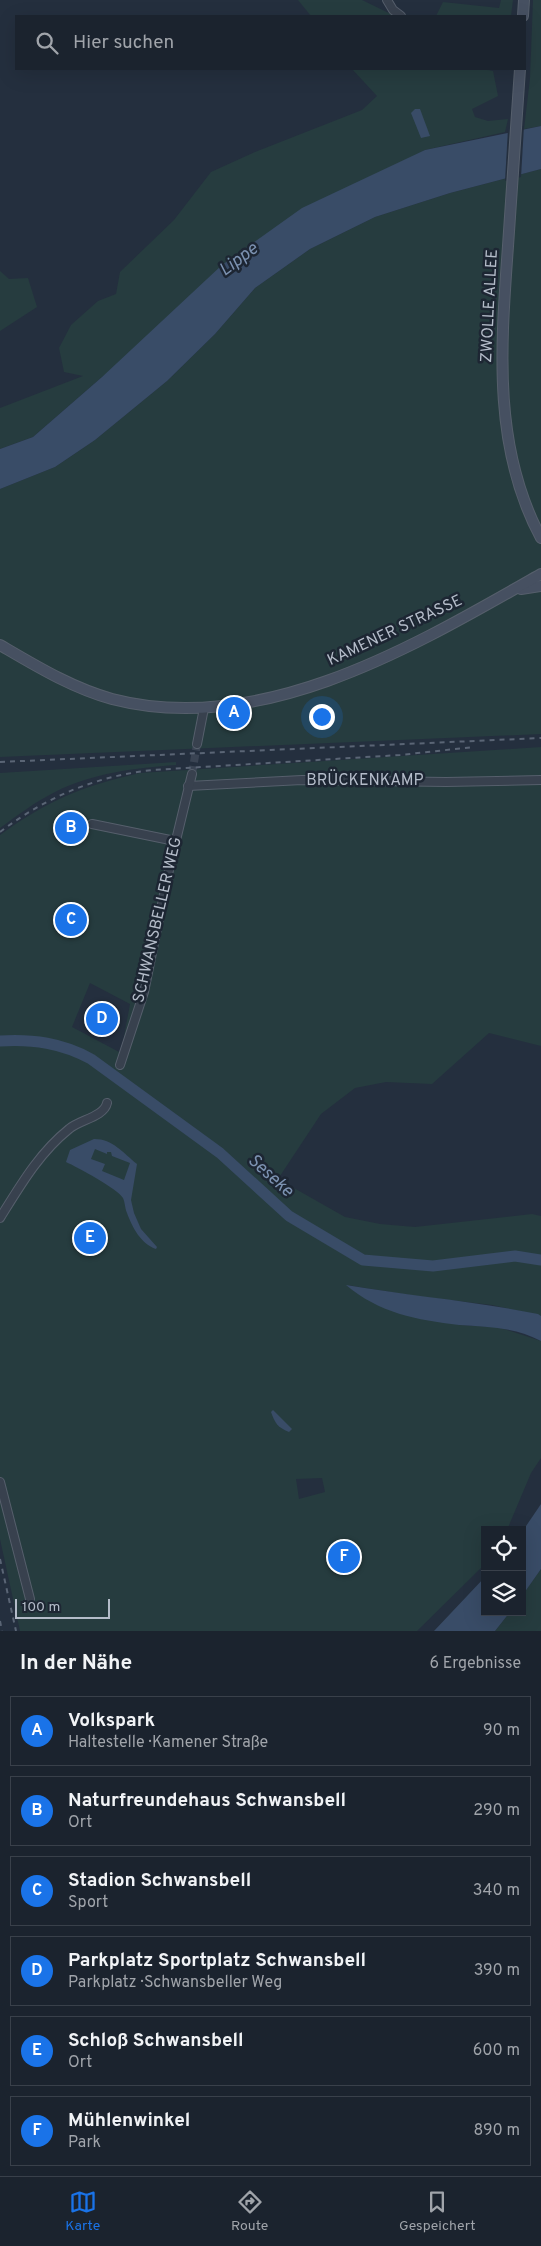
<!DOCTYPE html>
<html lang="de">
<head>
<meta charset="utf-8">
<style>
	:root { --surface:#1b232e; --page:#282f3a; --text:#f1f3f6; --muted:#a0a4aa; --line:#39404a; --accent:#1a73e8 }
	body { margin:0; font-family:Overpass,sans-serif; background:var(--page); color:var(--text) }
	.controls { position:absolute; right:15px; bottom:15px; display:grid; overflow:hidden; border-radius:0px; box-shadow:0 5px 20px #0002 }
	.controls button { width:45px; height:45px; display:grid; place-items:center; padding:0; border:0; border-bottom:1px solid var(--line); background:var(--surface); color:var(--text); font:25px sans-serif }
	.scale { position:absolute; left:15px; bottom:12px; width:95px; box-sizing:border-box; padding-left:5px; border:2px solid #b4bcc9; border-top:0; font-size:14px; line-height:18px; white-space:nowrap; color:#b4bcc9; -webkit-text-stroke:4px #1d2633; paint-order:stroke }
	.you { position:absolute; left:321px; top:716px; width:18px; height:18px; margin:-12px; border:4px solid #fff; border-radius:50%; background:#1a73e8; box-shadow:0 0 0 8px #1a73e833 }
	.badge { display:grid; place-items:center; width:32px; height:32px; border-radius:50%; background:var(--accent); color:#fff; font-size:16px; font-weight:700 }
	.pin { position:absolute; translate:-50% -50%; border:2px solid #fff; box-shadow:0 1px 5px #0006 }
	.list { margin:0; padding:0; list-style:none }
	h2 { display:flex; justify-content:space-between; align-items:center; height:65px; margin:0; padding:0 20px; font-size:21px }
	h2 small { font-size:16px; font-weight:400; color:var(--muted) }
	.list li { display:grid; grid-template-columns:32px 1fr auto; gap:15px; align-items:center; box-sizing:border-box; height:70px; margin:0 10px 10px; padding:0 10px; border:1px solid var(--line); border-radius:0px }
	.list b { display:block; font-size:19px; white-space:nowrap }
	.list p { margin:0; font-size:16px; white-space:nowrap; color:var(--muted) }
	.list em { font-size:16px; font-style:normal; color:var(--muted) }
	.icon { flex:none; width:28px; height:28px; fill:none; stroke:currentColor; stroke-width:2; stroke-linecap:round; stroke-linejoin:round }
	.map { position:relative; flex:none; width:541px; height:1631px; overflow:hidden }
	.search { position:absolute; background:var(--surface); box-shadow:0 5px 20px #0002; left:15px; right:15px; top:15px; height:55px; display:flex; align-items:center; gap:12px; box-sizing:border-box; padding:0 18px; border-radius:0px; color:var(--muted); font-size:19px }
	.sheet { height:545px; background:var(--surface) }
	nav { display:flex; justify-content:space-around; align-items:center; box-sizing:border-box; height:70px; border-top:1px solid var(--line); background:var(--surface); font-size:14px; color:var(--muted) }
	nav a { display:grid; justify-items:center; gap:2px }
	nav .on { color:var(--accent) }
	.map>svg:first-child { display:block }
</style>
</head>
<body>
<div class="map">
<svg width="541" height="1631" viewBox="0 0 541 1631">
	<rect width="100%" height="100%" fill="#242f3e"/>
	<!-- green -->
	<g fill="#263c3f" fill-rule="evenodd">
		<path d="M298 0H362L395 16H311Z"/>
		<path d="M501 0H513L511 16H436L443 2 499 8Z"/>
		<path d="M533 0H541V126L524 129 530 78Z"/>
		<path d="M352 69H482L493 71 498 96 472 109 475 117 488 121 508 119 505 132 425 150 412 157 102 377 33 437 0 449V408L83 376 64 372 59 348 71 325 98 301 116 294 120 272 174 220 211 172 255 152 362 110 377 96Z"/>
		<path d="M541 169V734L0 757V489L55 467 95 440 167 381 215 334 255 288 310 249 375 217 450 193Z"/>
		<path d="M0 271 9 279 28 278 37 307 0 331Z"/>
		<path d="M541 747V1046L489 1033 432 1084 386 1082 355 1088 321 1114 278 1179 345 1217 380 1224 415 1227 532 1214 541 1216V1316L492 1305 415 1296 347 1285 459 1325 498 1327 541 1341V1458L531 1473 507 1530H485V1564L417 1631H20L0 1539V835C48 800 83 786 140 773ZM90 983 130 1004 121 1053 72 1027ZM322 1478 325 1492 299 1499 296 1479Z"/>
		<path d="M176 762V765C136 768 92 773 55 792 35 802 18 815 0 828V773Z"/>
		<path d="M541 1569V1631H495L510 1612H522V1596Z"/>
	</g>
	<!-- water -->
	<g fill="#394c67" fill-rule="evenodd">
		<path d="M415 109H420L430 136 421 138 411 113Z"/>
		<path d="M541 126V169L450 193 375 217 310 249 255 288 215 334 167 381 95 440 55 467 0 489V449L33 437 102 377 222 265 302 208 425 150Z"/>
		<path d="M94 1139C113 1139 123 1153 137 1164L131 1200 134 1213 141 1229 157 1247 156 1249C141 1244 132 1227 127 1213 125 1209 125 1202 123 1198 118 1189 77 1167 66 1162L70 1150ZM95 1149 107 1154V1152H111L112 1156 130 1163 124 1180 102 1171 105 1164 91 1159Z"/>
		<path d="M346 1285C410 1296 474 1301 538 1314L541 1316V1341C515 1327 487 1327 459 1325 417 1320 379 1313 346 1285Z"/>
		<path d="M273 1410 292 1429 289 1432C277 1427 275 1423 271 1412Z"/>
		<path d="M541 1504V1569L522 1596V1532Z"/>
		<path d="M485 1577V1612H510L495 1631H434Z"/>
	</g>
	<!-- pier -->
	<path fill="#242f3e" d="M524 126 521 177 505 181 508 129Z"/>
	<g fill="none" stroke-linecap="round" stroke-linejoin="round">
		<!-- river -->
		<path stroke="#394c67" stroke-width="11" d="M0 1041C33 1039 62 1043 91 1059L220 1153 289 1216 363 1260 433 1266 515 1256 541 1260"/>
		<!-- street-tunnel -->
		<path stroke="#3a4453" stroke-width="8" stroke-dasharray="8 4" stroke-linecap="butt" d="M192 774 197 744"/>
		<!-- street casing -->
		<g stroke="#565f6c" stroke-width="10">
			<g id="street">
				<path d="M387 0 393 10 401 16"/>
				<path d="M197 744 204 708"/>
				<path d="M188 786 302 780 446 782 541 780"/>
				<path d="M92 824 175 841"/>
				<path d="M120 1065 144 992 170 865 192 774"/>
				<path d="M0 1218C20 1186 39 1153 69 1129 79 1120 104 1117 107 1103"/>
				<path d="M0 1482 30 1599"/>
			</g>
		</g>
		<!-- secondary casing -->
		<g stroke="#565f6c" stroke-width="12">
			<g id="secondary">
				<path d="M523 16 524 0"/>
				<path d="M520 69C516 128 512 187 508 246 501 345 492 447 541 538"/>
				<path d="M521 589 541 586"/>
				<path d="M0 645C36 666 72 688 112 699 262 738 416 645 541 574"/>
			</g>
		</g>
		<!-- street -->
		<use href="#street" stroke="#38414e" stroke-width="8"/>
		<!-- secondary -->
		<use href="#secondary" stroke="#465061" stroke-width="10"/>
		<!-- rail -->
		<g stroke="#5a6575" stroke-width="2" stroke-dasharray="5 5" stroke-linecap="butt">
			<path d="M0 762 541 738"/>
			<path d="M0 832C46 797 96 776 153 770L400 755 474 747"/>
			<path d="M0 1559 16 1631"/>
			<path d="M0 1621 2 1631"/>
		</g>
	</g>
	<g text-anchor="middle" dominant-baseline="central" stroke-width="5" stroke-linejoin="round" paint-order="stroke">
		<!-- street labels -->
		<g font-size="16" fill="#b4bcc9" stroke="#1d2633">
			<text transform="translate(490 306) rotate(-87)">ZWOLLE ALLEE</text>
			<text transform="translate(395 631) rotate(-25)">KAMENER STRASSE</text>
			<text x="365" y="781">BRÜCKENKAMP</text>
			<text transform="translate(158 920) rotate(-77)">SCHWANSBELLER WEG</text>
		</g>
		<!-- water labels -->
		<g font-size="18" font-style="italic" fill="#7c92b1" stroke="#1d2633">
			<text transform="translate(239 260) rotate(-37)">Lippe</text>
			<text transform="translate(270 1176) rotate(42)">Seseke</text>
		</g>
	</g>
</svg>
<div class="controls">
<button><svg class="icon" aria-label="locate" viewBox="0 0 24 24"><circle cx="12" cy="12" r="6"/><path d="M12 2v4M12 18v4M2 12h4M18 12h4"/></svg></button>
<button><svg class="icon" aria-label="layers" viewBox="0 0 24 24"><path d="M12 4l9 5-9 5-9-5zM3 14l9 5 9-5"/></svg></button>
</div>
<div class="scale">100 m</div>
<div class="you"></div>
<div class="pin badge" style="left:234px;top:713px">A</div>
<div class="pin badge" style="left:71px;top:828px">B</div>
<div class="pin badge" style="left:71px;top:920px">C</div>
<div class="pin badge" style="left:102px;top:1019px">D</div>
<div class="pin badge" style="left:90px;top:1238px">E</div>
<div class="pin badge" style="left:344px;top:1557px">F</div>
<div class="search"><svg class="icon" aria-label="search" viewBox="0 0 24 24"><circle cx="10" cy="10" r="6"/><path d="M15 15l6 6"/></svg>Hier suchen</div>
</div>
<section class="sheet">
<h2>In der Nähe<small>6 Ergebnisse</small></h2>
<ul class="list">
<li><span class="badge">A</span><div><b>Volkspark</b><p>Haltestelle · Kamener Straße</p></div><em>90 m</em></li>
<li><span class="badge">B</span><div><b>Naturfreundehaus Schwansbell</b><p>Ort</p></div><em>290 m</em></li>
<li><span class="badge">C</span><div><b>Stadion Schwansbell</b><p>Sport</p></div><em>340 m</em></li>
<li><span class="badge">D</span><div><b>Parkplatz Sportplatz Schwansbell</b><p>Parkplatz · Schwansbeller Weg</p></div><em>390 m</em></li>
<li><span class="badge">E</span><div><b>Schloß Schwansbell</b><p>Ort</p></div><em>600 m</em></li>
<li><span class="badge">F</span><div><b>Mühlenwinkel</b><p>Park</p></div><em>890 m</em></li>
</ul>
</section>
<nav>
<a class="on"><svg class="icon" aria-label="map" viewBox="0 0 24 24"><path d="M3 6l6-2 6 2 6-2v14l-6 2-6-2-6 2zM9 4v14M15 6v14"/></svg>Karte</a>
<a><svg class="icon" aria-label="directions" viewBox="0 0 24 24"><path d="M12 3l9 9-9 9-9-9zM9 14v-3h6M13 9l2 2-2 2"/></svg>Route</a>
<a><svg class="icon" aria-label="saved" viewBox="0 0 24 24"><path d="M7 4h10v16l-5-4-5 4z"/></svg>Gespeichert</a>
</nav>
</body>
</html>
